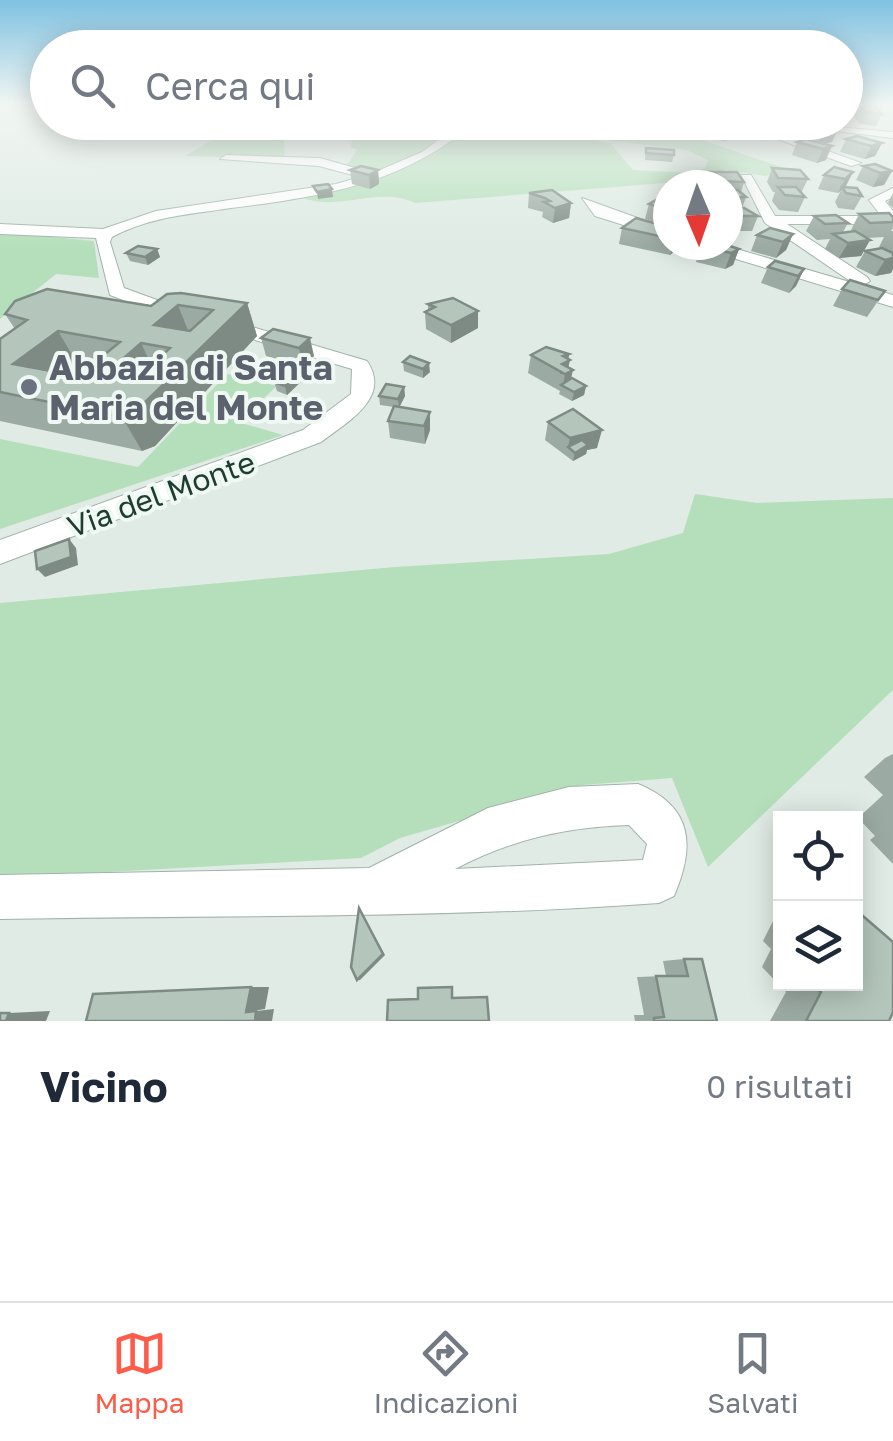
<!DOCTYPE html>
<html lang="it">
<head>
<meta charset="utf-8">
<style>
	:root { --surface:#fff; --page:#f2f2f3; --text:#1f2937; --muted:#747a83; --line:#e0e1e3; --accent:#fd5c4b }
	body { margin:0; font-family:"Golos Text",sans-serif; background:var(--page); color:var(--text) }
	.controls { position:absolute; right:30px; bottom:30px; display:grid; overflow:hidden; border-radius:0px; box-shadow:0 5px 25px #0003 }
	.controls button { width:90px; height:90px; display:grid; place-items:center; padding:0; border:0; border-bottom:2px solid var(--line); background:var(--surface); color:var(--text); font:50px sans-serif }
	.compass { position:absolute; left:653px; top:170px; width:90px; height:90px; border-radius:50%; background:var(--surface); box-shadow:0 5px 25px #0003; rotate:178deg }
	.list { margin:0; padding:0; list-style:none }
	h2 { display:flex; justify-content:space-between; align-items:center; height:130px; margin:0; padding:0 40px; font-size:42px }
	h2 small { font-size:32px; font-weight:400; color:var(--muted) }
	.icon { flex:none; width:55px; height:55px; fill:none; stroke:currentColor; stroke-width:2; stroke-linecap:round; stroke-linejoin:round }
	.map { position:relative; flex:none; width:893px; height:1021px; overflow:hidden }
	.search { position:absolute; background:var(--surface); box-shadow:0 5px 25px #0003; left:30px; right:30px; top:30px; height:110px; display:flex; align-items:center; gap:25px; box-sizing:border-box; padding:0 35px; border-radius:55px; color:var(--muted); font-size:38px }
	.sheet { height:280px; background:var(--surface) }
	nav { display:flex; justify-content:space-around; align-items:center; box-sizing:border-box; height:140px; border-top:2px solid var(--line); background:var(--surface); font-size:28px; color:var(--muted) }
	nav a { display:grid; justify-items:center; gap:5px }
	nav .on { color:var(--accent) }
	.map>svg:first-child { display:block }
</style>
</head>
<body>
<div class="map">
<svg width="893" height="1021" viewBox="0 0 893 1021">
	<rect width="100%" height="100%" fill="#dfebe4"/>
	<!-- green -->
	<g fill="#b5dfba">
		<path d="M426 122 443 124 446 129 436 144 392 166 373 173 346 166 357 150 351 147 353 129Z"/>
		<path d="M253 123H289L283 128 285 159 185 156 227 131Z"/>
		<path d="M451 123H528L611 144 633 170 691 173 705 168 708 160 686 150 614 141 541 123H653L784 168 766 176 725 170 715 179 415 203C378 185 335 214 299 196 350 183 416 175 455 136Z"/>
		<path d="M0 232 94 241 99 278 56 274 0 319Z"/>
		<path d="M227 374 277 386 238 422 283 435 0 529V439L138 467Z"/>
		<path d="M695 494 757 503 893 498V690L708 867 672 778 583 785 400 838 361 858 0 878V603L395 567 609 554 683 533Z"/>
	</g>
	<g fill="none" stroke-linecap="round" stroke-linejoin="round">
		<!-- minor casing -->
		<g stroke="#a1b3aa" stroke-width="2">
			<g id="minor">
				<path d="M442 122H452L455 138C388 187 311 198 231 208 191 214 149 217 112 237L110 242 124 288 187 311V319H173L110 295 96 238 0 234V224L103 229 156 211 336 184 360 177 319 166 220 159 226 155 320 158 373 173 422 152 445 135Z"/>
				<path d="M731 122H748L861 163 851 166Z"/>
				<path d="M781 122 893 132V138L786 125Z"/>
				<path d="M741 175H751L775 216H881L869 200 893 188V197L885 201 893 211V224H787L867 277 870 281 862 286 893 295V307L700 248 698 245H723L853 283 765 223Z"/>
				<path d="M582 198 668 229V239L595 216Z"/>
				<path d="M215 320H229L367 361C392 398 347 422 321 442L0 564V540L303 430 351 394 352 369 215 328Z"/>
				<path d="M638 784C694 807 695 847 674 896L659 903C440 919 220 915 0 919V875L369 868 488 808 569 787ZM629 825 647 844 643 860 455 869C512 839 566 827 629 825Z"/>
			</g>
		</g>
		<!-- minor -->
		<use href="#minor" fill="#fff" fill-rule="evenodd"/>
	</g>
	<!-- wall -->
	<g fill="#9baaa2" fill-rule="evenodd">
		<path d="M859 105 882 114 876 126 860 124 854 117Z"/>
		<path d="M674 122H712L710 127 697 130Z"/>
		<path d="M714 123 741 126 737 138 723 141 710 135Z"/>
		<path d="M812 127 838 129 832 142 823 144 826 160 817 163 792 155 797 142 807 139Z"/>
		<path d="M846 139 882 143 875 156 865 159 840 152Z"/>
		<path d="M646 148 674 155 672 162 645 160Z"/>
		<path d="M863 166 892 171 884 185 873 187 856 180Z"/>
		<path d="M772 168 808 179 801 193 805 197 798 212 779 210 772 201 775 192H773L767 182Z"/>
		<path d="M350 170H378L379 184 370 189 352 184Z"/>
		<path d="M707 172 744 182 741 192 746 197 742 208 758 216 752 231H728V185H703Z"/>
		<path d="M853 172 844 187 862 196 854 210 838 208 835 202 841 190 838 193 818 189 824 175Z"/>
		<path d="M668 188V226L645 219 649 204 662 198 663 189Z"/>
		<path d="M529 193 571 203 569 218 553 223 542 217 543 212 528 208Z"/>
		<path d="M893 193V208L888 203Z"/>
		<path d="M859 214 893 217V228L891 231H893V269L891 273 875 276 856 267 865 251 881 248 879 247 884 237 867 238 870 240 861 256 839 258 825 249 830 239 817 240 806 231 814 216 848 223 843 232 853 231 851 230Z"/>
		<path d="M668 227V245H681L670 255 619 244 622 228Z"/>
		<path d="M793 234 786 250 776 258 751 251 757 235Z"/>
		<path d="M701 246 739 249 733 265 725 269 696 262Z"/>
		<path d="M157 249 160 257 148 265 130 261 126 253Z"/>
		<path d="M768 267 804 269 796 286 789 293 761 283Z"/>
		<path d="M842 289 885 291 867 317 833 306Z"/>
		<path d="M247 303 257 336 155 446 142 451 0 421V339L15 329 5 314 151 306ZM78 365 89 367 78 376 67 374Z"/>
		<path d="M428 304 478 311V328L451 343 426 329 425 312 428 310Z"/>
		<path d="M273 329 314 356 303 366 308 375 287 395 277 391 274 382 295 364 266 356 261 338Z"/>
		<path d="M569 354 568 367 571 378 586 386 584 395 572 401 559 394 560 391 528 373 531 355Z"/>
		<path d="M403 362 430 372 423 378 404 371Z"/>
		<path d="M404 387 405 396 399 407 430 412V430L425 444 390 438 388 421 394 407 380 405 379 396Z"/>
		<path d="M243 408 262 413 254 420 246 417Z"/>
		<path d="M548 422 597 448 587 450 586 454 573 461 545 440Z"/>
		<path d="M893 754V864L870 840 875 836 858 818 883 795 864 777 885 758Z"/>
		<path d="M780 907V984H856L889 1021H770L786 992 762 967 771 949 763 941Z"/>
		<path d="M684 959 717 1021H635L634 1015H644L637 977 666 976 663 961Z"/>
	</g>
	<!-- shaded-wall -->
	<g fill="#7e8b84">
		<path d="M699 122H712L710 127 697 130Z"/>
		<path d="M741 126 737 138 723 141 727 128Z"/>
		<path d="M838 129 832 142 817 145 823 132Z"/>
		<path d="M882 143 875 156 865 159 871 146Z"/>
		<path d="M832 146 826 160 817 163 823 149Z"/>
		<path d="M378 170 379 184 370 189 369 175Z"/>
		<path d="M892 171 884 185 873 187 880 173Z"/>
		<path d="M853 172 846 186 838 193 845 179Z"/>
		<path d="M332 189 333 197 318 199 317 192Z"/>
		<path d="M571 203 569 218 553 223 555 208Z"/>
		<path d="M793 234 786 250 776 258 783 242Z"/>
		<path d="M870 240 861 256 839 258 848 243Z"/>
		<path d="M673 245H681L670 255Z"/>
		<path d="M157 249 160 257 148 265 145 257Z"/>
		<path d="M739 249 733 265 725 269 731 253Z"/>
		<path d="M893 258V269L891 273 875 276 885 260Z"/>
		<path d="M804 269 796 286 789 293 798 276Z"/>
		<path d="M247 303 257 336 155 446 142 451 122 417Z"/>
		<path d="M178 305 191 338 154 325Z"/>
		<path d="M478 311V328L451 343V325Z"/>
		<path d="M58 331 78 365 37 399 13 364Z"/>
		<path d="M310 338 314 356 303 366 299 348Z"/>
		<path d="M141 343 157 377 125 357Z"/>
		<path d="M569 354 568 361 570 360 567 373 573 370 569 387 563 386 565 374H560L563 356Z"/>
		<path d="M429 363 430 372 423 378V369Z"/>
		<path d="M306 366 308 375 287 395 285 386Z"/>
		<path d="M586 386 584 395 572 401 574 392Z"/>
		<path d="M404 387 405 396 399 408 398 399Z"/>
		<path d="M259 404 262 413 254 420 251 411Z"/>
		<path d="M430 412V430L425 444 424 426Z"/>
		<path d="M602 430 597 448 587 450 586 454 573 461 575 453 568 447 566 456 570 438Z"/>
		<path d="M69 539 76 548 78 565 45 577 37 569Z"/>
		<path d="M359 908 385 955 360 980H357Z"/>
		<path d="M251 987H269L265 1009 246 1012Z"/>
		<path d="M274 1009 272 1021H255L256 1011Z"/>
		<path d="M50 1011 46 1021H6L9 1013Z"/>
	</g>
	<!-- building -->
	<g fill="#b4c6bc" stroke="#7e8b84" stroke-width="2.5" fill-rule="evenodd">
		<path d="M859 105 875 106 882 114 866 112Z"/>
		<path d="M732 122 741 126 727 128 714 123Z"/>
		<path d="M823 125 838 129 823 132 812 127Z"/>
		<path d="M857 136 882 143 871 146 846 139Z"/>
		<path d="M806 139 832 146 823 149 797 142Z"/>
		<path d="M646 148 674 150V155L646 153Z"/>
		<path d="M875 164 892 171 880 173 863 166Z"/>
		<path d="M361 166 378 170 369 175 350 170Z"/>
		<path d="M834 167 853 172 845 179 824 175Z"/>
		<path d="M772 168 800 170 808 179 778 178Z"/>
		<path d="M707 172H737L744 182 715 181Z"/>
		<path d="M328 184 332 189 317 192 313 186Z"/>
		<path d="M778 187H796L805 197 785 195Z"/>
		<path d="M842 187 857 188 862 196 846 193Z"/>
		<path d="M552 190 571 203 555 208 544 202 550 201 545 198 529 193Z"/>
		<path d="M728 190H738L746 197 728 198Z"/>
		<path d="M661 197 668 199V210L649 204Z"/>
		<path d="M728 208H744L758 216H733L728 211Z"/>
		<path d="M889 213 893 217V222L870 223 859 214Z"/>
		<path d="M836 215 848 223 825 224 814 216Z"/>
		<path d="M636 218 668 227V238L622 228Z"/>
		<path d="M770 228 793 234 783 242 757 235Z"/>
		<path d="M855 231 870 240 848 243 833 234Z"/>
		<path d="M703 245H727L739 249 731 253 701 246Z"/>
		<path d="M138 246 157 249 145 257 126 253Z"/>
		<path d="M882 248 893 253V258L885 260 865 251Z"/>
		<path d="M775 261 804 269 798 276 768 267Z"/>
		<path d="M850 280 885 291 878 300 842 289Z"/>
		<path d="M47 289 151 306 167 294 181 293 247 303 136 411 122 417 0 392V339L27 320 5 314 15 301ZM178 305 213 310 190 331 154 325ZM58 331 120 342 78 376 13 364ZM141 343 170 348 155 362 125 357Z"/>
		<path d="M453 298 478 311 451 325 425 312 435 307 428 304Z"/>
		<path d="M273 329 310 338 299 348 261 338Z"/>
		<path d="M546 347 569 354 563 356 570 360 562 364 573 370 565 374 531 355Z"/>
		<path d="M410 356 429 363 423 369 403 362Z"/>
		<path d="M295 363 306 366 285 386 274 382Z"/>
		<path d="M572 378 586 386 574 392 561 385Z"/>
		<path d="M386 384 404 387 398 399 379 396Z"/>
		<path d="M251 401 259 404 251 411 243 408Z"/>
		<path d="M394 406 430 412 424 426 388 421Z"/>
		<path d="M573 409 602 430 570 438 548 422Z"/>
		<path d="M582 440 588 445 575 453 568 447Z"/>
		<path d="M69 539 71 557 37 569 35 551Z"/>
		<path d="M359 908 383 954 357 980 351 967Z"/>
		<path d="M856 910 893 942V1012L889 1021H806L821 992 812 984H856Z"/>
		<path d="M684 959H702L717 1021H654V1018L664 1017 656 976H688Z"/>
		<path d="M251 987 246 1012 256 1011 255 1021H86L93 994Z"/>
		<path d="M452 987V998L487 997 489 1021H387L388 1000 418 999V988Z"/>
		<path d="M0 1013H9L6 1021H0Z"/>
	</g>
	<!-- sky -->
	<linearGradient id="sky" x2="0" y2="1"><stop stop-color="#7fc1e1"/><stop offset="0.42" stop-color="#f1f6f3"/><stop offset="1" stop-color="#f1f6f3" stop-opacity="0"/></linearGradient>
	<rect width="893" height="248" fill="url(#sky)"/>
	<!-- markers -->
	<circle fill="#6b7280" stroke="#eff8f2" stroke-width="4" cx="29" cy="387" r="10"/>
	<g text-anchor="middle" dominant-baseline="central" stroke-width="8" stroke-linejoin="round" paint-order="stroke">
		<!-- far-street labels -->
		<g font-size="30" fill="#1e3d30" stroke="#eff8f2">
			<text transform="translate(161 494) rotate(-20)">Via del Monte</text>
		</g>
		<!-- worship labels -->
		<g font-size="35" font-weight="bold" fill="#5b616d" stroke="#eff8f2" text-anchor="start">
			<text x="49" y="367">Abbazia di Santa<tspan x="49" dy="40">Maria del Monte</tspan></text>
		</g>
	</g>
</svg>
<div class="controls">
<button><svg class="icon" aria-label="locate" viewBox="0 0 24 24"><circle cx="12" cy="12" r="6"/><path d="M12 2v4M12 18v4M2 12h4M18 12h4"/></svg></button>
<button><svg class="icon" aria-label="layers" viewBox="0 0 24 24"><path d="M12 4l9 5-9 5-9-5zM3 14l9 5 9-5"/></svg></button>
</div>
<svg class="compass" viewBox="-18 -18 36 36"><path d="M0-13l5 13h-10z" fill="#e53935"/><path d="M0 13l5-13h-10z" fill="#747a83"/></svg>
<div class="search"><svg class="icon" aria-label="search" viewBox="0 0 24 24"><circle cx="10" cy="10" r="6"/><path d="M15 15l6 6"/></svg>Cerca qui</div>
</div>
<section class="sheet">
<h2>Vicino<small>0 risultati</small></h2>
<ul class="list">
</ul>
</section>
<nav>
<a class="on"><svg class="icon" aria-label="map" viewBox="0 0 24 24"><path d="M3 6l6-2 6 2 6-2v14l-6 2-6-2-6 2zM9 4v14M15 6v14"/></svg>Mappa</a>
<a><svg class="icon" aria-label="directions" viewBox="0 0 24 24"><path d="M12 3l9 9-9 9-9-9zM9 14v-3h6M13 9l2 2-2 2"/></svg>Indicazioni</a>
<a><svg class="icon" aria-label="saved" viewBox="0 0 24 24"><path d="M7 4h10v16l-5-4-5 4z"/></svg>Salvati</a>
</nav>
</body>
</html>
